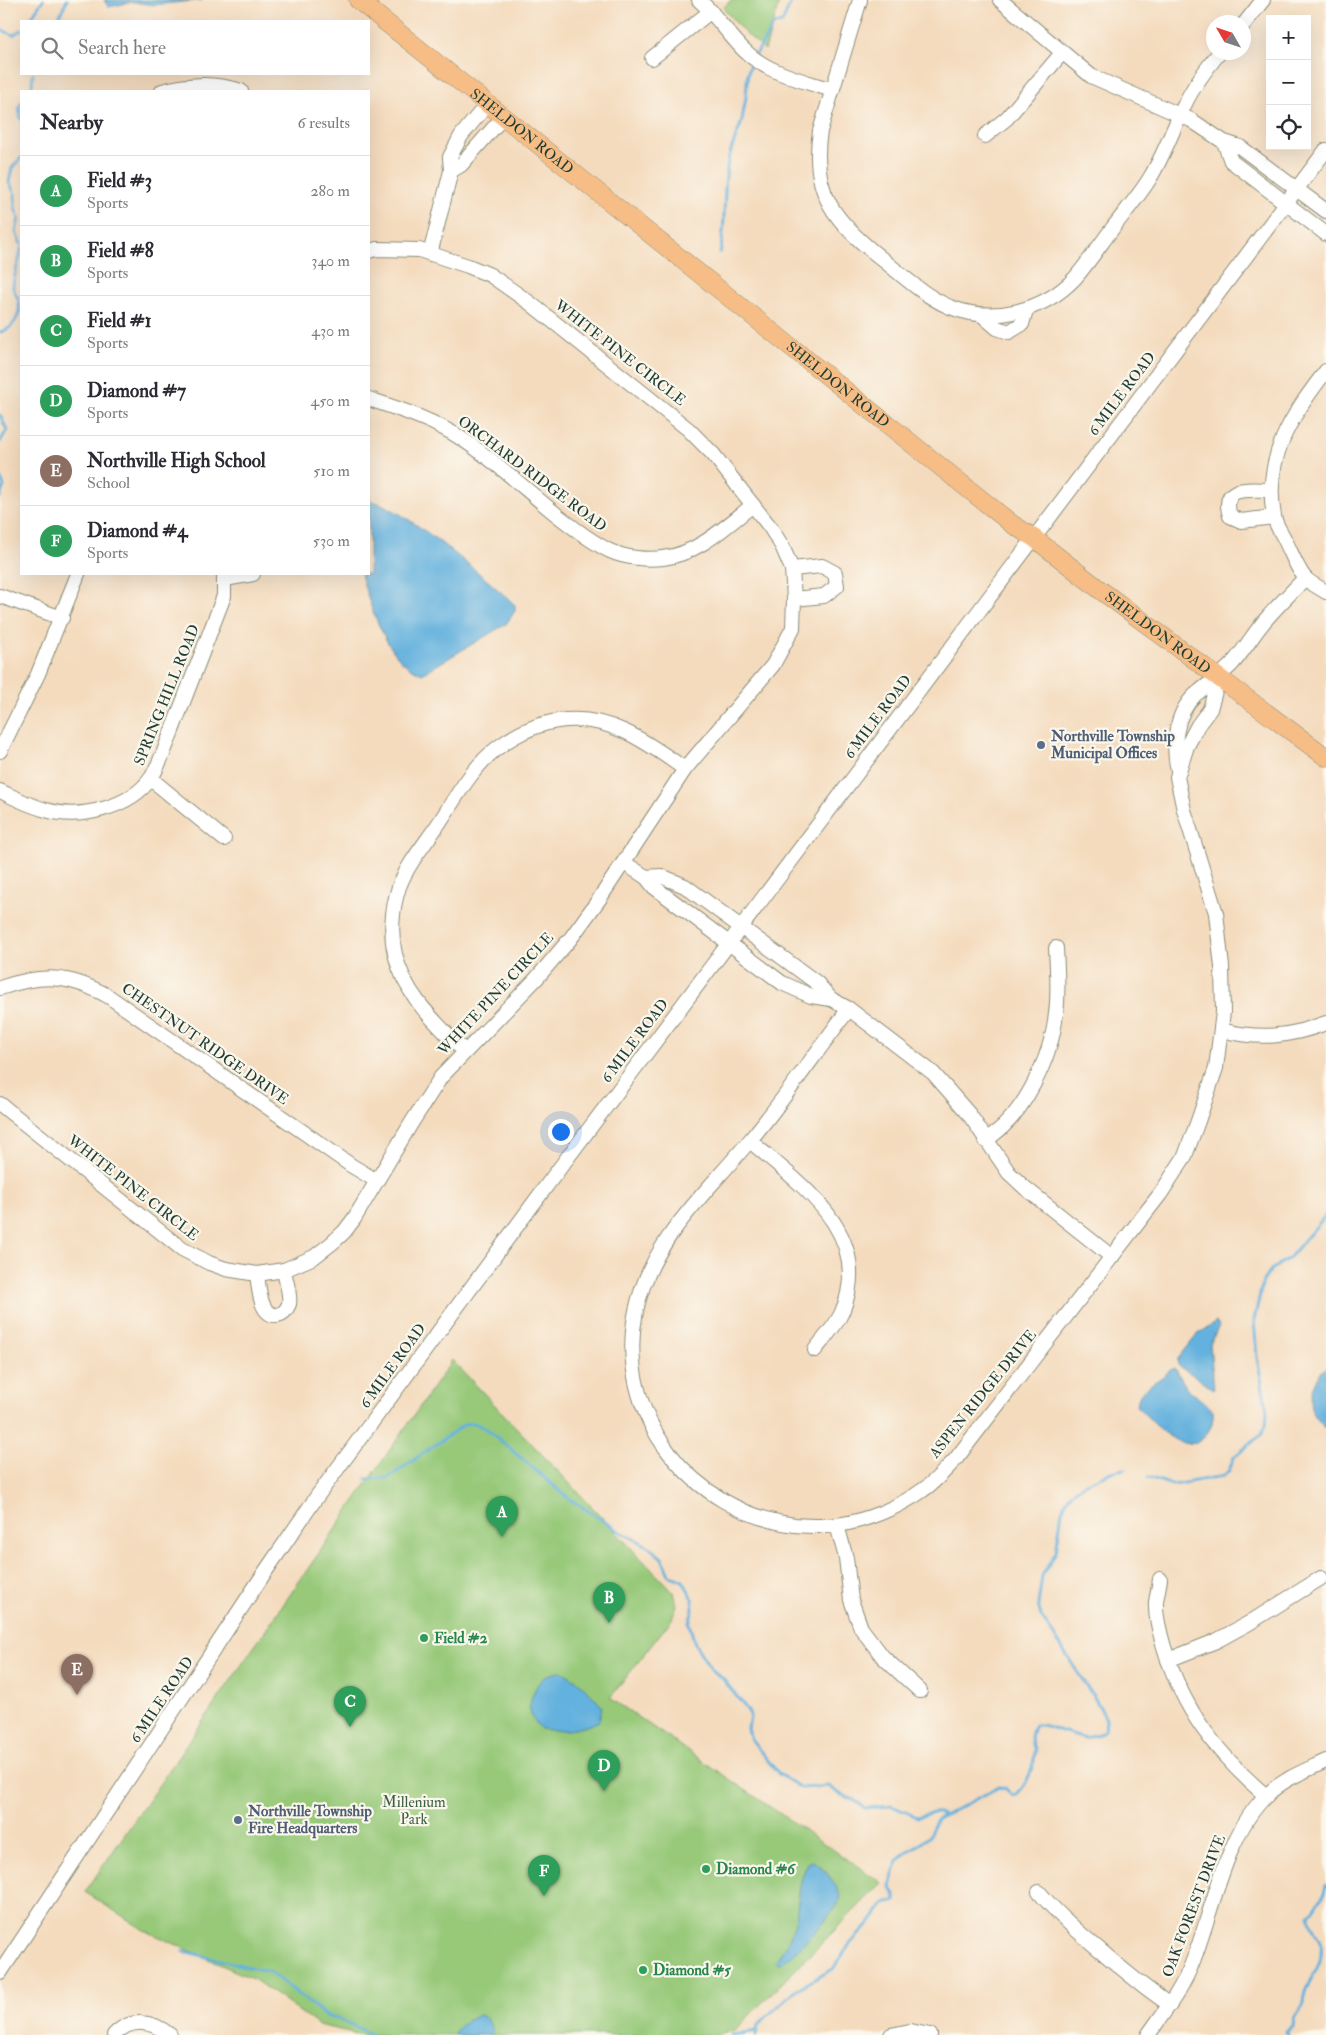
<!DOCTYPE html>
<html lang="en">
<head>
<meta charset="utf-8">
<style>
	:root { --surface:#fff; --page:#f2f2f3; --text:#2b2b33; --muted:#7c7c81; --line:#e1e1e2; --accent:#b45309 }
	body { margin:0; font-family:"IM FELL Double Pica",serif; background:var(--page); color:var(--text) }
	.controls { position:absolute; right:15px; top:15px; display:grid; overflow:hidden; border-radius:0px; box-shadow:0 5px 20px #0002 }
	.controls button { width:45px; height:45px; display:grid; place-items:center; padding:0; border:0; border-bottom:1px solid var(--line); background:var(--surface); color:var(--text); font:25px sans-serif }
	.compass { position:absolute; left:1206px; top:15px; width:45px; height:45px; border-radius:50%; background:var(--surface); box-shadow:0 5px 20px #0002; rotate:309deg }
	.you { position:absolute; left:560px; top:1131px; width:18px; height:18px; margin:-12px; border:4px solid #fff; border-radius:50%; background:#1a73e8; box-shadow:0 0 0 8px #1a73e833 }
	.badge { display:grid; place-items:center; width:32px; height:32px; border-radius:50%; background:var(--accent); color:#fff; font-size:16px; font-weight:700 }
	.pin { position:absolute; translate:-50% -41px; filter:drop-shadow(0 1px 2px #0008) }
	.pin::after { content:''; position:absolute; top:26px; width:18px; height:15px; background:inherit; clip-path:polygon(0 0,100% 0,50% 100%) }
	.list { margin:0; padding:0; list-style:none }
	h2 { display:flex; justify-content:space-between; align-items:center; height:65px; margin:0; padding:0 20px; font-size:21px }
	h2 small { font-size:16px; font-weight:400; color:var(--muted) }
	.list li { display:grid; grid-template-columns:32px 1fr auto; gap:15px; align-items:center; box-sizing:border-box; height:70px; padding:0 20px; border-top:1px solid var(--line) }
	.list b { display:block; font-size:19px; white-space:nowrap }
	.list p { margin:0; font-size:16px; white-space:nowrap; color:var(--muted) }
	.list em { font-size:16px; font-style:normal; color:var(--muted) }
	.icon { flex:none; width:28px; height:28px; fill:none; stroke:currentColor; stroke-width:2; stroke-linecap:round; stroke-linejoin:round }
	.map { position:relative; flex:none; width:1326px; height:2035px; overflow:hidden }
	.search { position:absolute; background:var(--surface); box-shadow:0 5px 20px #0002; left:20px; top:20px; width:350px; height:55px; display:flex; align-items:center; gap:12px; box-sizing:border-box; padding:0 18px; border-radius:0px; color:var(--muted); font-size:19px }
	.panel { position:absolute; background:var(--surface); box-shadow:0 5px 20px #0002; left:20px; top:90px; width:350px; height:485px; border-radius:0px }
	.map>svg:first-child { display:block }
</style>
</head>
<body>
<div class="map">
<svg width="1326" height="2035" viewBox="0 0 1326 2035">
	<rect width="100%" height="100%" fill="#fbf7ec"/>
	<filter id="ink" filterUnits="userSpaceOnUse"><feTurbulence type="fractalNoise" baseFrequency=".02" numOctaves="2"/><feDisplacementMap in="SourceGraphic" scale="10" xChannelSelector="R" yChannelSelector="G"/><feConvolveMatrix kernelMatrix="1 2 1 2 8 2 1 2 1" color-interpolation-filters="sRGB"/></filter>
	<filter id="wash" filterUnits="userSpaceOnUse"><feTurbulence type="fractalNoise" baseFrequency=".0096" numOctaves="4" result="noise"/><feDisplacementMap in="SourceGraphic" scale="20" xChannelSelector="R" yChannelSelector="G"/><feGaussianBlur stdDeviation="1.12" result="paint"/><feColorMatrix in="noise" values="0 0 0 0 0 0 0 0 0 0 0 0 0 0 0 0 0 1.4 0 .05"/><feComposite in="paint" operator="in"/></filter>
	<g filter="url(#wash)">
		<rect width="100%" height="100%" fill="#f4dbbe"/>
		<!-- green -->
		<g fill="#97c979" stroke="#5b8356">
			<path d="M731 0H780L765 50 743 31 723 8Z"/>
			<path d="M452 1360 673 1592 677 1605 672 1619 610 1698 882 1883 736 2029 720 2035H362L318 2025 255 1980 144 1930 85 1892Z"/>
		</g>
		<!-- water -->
		<g fill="#64b1de" stroke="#427789">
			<path d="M104 0H202L154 5 133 2 108 7Z"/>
			<path d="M369 501C395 500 493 584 515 605V611L506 624 422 674C416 671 410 668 405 664 384 647 367 599 361 574H369Z"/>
			<path d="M1216 1322 1219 1326 1210 1344 1214 1389 1178 1365 1177 1360 1197 1335Z"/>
			<path d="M1175 1368 1186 1387 1213 1410C1214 1421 1211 1430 1203 1438 1182 1458 1152 1421 1137 1406 1138 1389 1150 1386 1162 1377 1167 1373 1169 1370 1175 1368Z"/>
			<path d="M1326 1368V1429C1323 1425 1318 1421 1315 1416 1307 1401 1312 1378 1326 1368Z"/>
			<path d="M561 1671C578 1679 590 1692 602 1707L599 1721C581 1730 561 1732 541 1729 537 1724 531 1719 530 1713 528 1703 535 1686 542 1679 546 1675 555 1673 561 1671Z"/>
			<path d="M813 1861C826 1870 836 1883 841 1898 828 1920 800 1950 779 1964L776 1960C786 1947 793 1933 796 1917 799 1898 799 1879 808 1863Z"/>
			<path d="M479 2015C488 2017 490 2024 493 2032L490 2035H454C458 2024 469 2020 479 2015Z"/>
		</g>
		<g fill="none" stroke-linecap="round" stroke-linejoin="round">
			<!-- stream -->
			<g stroke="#64b1de" stroke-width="3">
				<path d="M29 21 43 0"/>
				<path d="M57 21 67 0"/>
				<path d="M0 29 13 35 21 30"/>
				<path d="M755 56 774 24 782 23 792 0"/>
				<path d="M29 91 32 86 33 74"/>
				<path d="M21 103 19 108 21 119"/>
				<path d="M21 158 12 168 9 182 15 194V208L19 218 16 232 21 245"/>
				<path d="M720 253C727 223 722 192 728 162 730 150 735 140 739 129 743 121 743 111 745 103 748 89 745 73 752 61"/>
				<path d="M0 332C14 329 23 313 18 299 17 295 14 292 13 288 13 276 20 262 21 249"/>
				<path d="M0 415 7 430 0 442"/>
				<path d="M0 478 4 486 0 497"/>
				<path d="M1148 1477 1173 1485 1223 1476 1229 1471 1234 1457 1262 1434 1266 1425 1267 1410 1257 1358 1254 1320 1263 1281 1271 1270 1290 1257 1326 1215"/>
				<path d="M366 1479 388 1478 465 1424 474 1423 487 1429 567 1497 617 1530 648 1546 662 1558 669 1575 683 1581 692 1597 693 1610 689 1623 695 1644 711 1669 723 1679 748 1711 750 1716 748 1729 751 1740 779 1774 801 1788 829 1786 840 1794 854 1800 865 1808 892 1806 917 1817C927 1815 934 1810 943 1815"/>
				<path d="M183 1951 270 1972 325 2015 338 2018 372 2035"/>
				<path d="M732 2035 756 2031"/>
				<path d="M756 2035 758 2025 762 2021 797 1989 833 1969 850 1944 869 1924 883 1905 887 1902 895 1901V1895L890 1886C893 1877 894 1865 901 1857 908 1849 924 1844 929 1836 932 1830 933 1824 938 1819L999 1787 1005 1788 1013 1796C1026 1791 1035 1763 1035 1751 1035 1746 1033 1748 1032 1744 1030 1738 1032 1729 1035 1725H1042L1085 1738 1097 1735 1105 1730 1106 1719 1097 1702 1041 1616 1038 1605 1042 1576 1056 1552 1062 1511 1068 1497 1071 1493 1084 1484 1111 1472 1124 1469"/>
				<path d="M1288 2035 1286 2032 1293 2027C1293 2013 1300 2013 1304 2003 1305 1999 1304 1994 1305 1991 1310 1978 1320 1969 1321 1955 1324 1936 1309 1931 1309 1915L1324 1894 1326 1885"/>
			</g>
		</g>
	</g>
	<g filter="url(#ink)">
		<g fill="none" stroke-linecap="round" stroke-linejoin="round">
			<!-- minor casing -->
			<g stroke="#8a8c79" stroke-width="16">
				<g id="minor">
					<path d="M699 0C716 15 728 34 744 50 767 73 801 80 832 90"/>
					<path d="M860 0 820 131C810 193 836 223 882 259 903 276 924 296 950 307 993 324 1044 311 1075 278 1088 263 1100 245 1112 229 1124 213 1139 196 1150 178 1164 155 1173 129 1184 106 1193 86 1206 69 1220 52"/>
					<path d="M1000 0 1091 76 1191 120 1224 142 1240 147 1326 211"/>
					<path d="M1244 24 1263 0"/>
					<path d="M652 58 711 11"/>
					<path d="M162 91C187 84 215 82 241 91"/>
					<path d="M985 136 1007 118 1062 53"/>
					<path d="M1224 142 1231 161 1326 234"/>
					<path d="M451 171 461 165 504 116"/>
					<path d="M430 254 451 171 450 157 461 136 488 103"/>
					<path d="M982 315 997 328 1009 332 1022 324 1026 310"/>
					<path d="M1326 371C1292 415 1263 457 1274 516 1275 524 1281 532 1285 540 1291 552 1296 566 1304 577 1309 583 1319 587 1326 592"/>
					<path d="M369 399C402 410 433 420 462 439 496 461 526 490 557 515 574 528 591 542 610 551 625 558 647 560 663 558 698 554 726 526 753 505"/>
					<path d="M1271 490C1249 490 1220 484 1230 516L1241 521 1274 517"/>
					<path d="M792 569 822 566 835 573 837 586 824 596 794 599"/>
					<path d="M225 579 253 574"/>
					<path d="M0 596 62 618"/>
					<path d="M0 751 38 674 78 574"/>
					<path d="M1178 770C1172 746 1175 714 1195 695 1208 684 1222 675 1233 663 1246 648 1255 631 1268 617 1280 603 1293 591 1305 578"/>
					<path d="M151 779 224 839"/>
					<path d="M0 791C15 798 30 806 46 810 79 820 130 808 151 778 156 771 159 762 163 754L224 596V574"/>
					<path d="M624 863 646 877 654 887 782 983 811 996 831 999"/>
					<path d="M646 877 661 876 685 886 817 983 831 999 849 1009 933 1073 969 1114 1009 1173 1024 1187 1112 1257"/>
					<path d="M0 988C42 974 68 974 108 996L352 1166 377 1181"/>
					<path d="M849 1009C816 1052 786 1097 751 1139 707 1193 651 1239 636 1311 614 1415 692 1512 795 1525 808 1526 824 1527 837 1525 867 1521 899 1507 923 1490 935 1482 945 1470 955 1460L1161 1193 1185 1156 1198 1121 1216 1068 1223 1012 1222 967 1216 913 1184 810 1177 777 1187 746 1198 725 1210 709 1219 677"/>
					<path d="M1221 1030C1260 1040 1289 1037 1326 1023"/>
					<path d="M464 1051C435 1022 405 996 395 954 390 933 392 908 399 887 407 865 424 845 437 826 455 799 473 765 500 746 519 732 542 722 566 720 612 716 649 744 685 769"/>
					<path d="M0 1104 182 1249 209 1263 226 1269 257 1274 284 1270 314 1257 332 1243 344 1232 354 1219 412 1122 441 1077 536 979 571 938 600 898 685 769 773 665 793 628 794 599 792 569 782 546 770 527 713 454 688 429 530 303 490 275 468 266 419 250 377 249 369 251"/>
					<path d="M985 1140C1023 1119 1052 1056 1056 1013 1059 992 1057 970 1056 948"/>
					<path d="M750 1141C801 1185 875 1234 842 1312 836 1326 824 1338 815 1350"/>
					<path d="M257 1274C259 1286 259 1317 278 1315 283 1314 287 1309 289 1304 291 1294 285 1279 284 1270"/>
					<path d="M837 1525 846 1558 851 1600 861 1628 883 1657 920 1691"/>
					<path d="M1160 1579C1159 1587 1157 1594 1156 1602 1155 1616 1160 1633 1164 1647 1183 1710 1216 1753 1266 1796"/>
					<path d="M1168 1660 1216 1641 1249 1623 1321 1578"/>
					<path d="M1039 1892C1057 1914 1078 1932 1100 1950 1123 1970 1145 1988 1170 2005"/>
					<path d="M0 1973 265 1572 318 1495 553 1177 1326 150"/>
					<path d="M114 2035C131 2017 152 2021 170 2035"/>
					<path d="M891 2035 910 2031 930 2035"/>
					<path d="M1148 2035C1165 2011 1183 1988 1193 1961 1213 1910 1226 1833 1267 1795 1283 1779 1305 1771 1326 1761"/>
				</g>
			</g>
			<!-- major casing -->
			<g stroke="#8a8c79" stroke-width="19">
				<g id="major">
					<path id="s1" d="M358 0 1012 524 1034 538 1099 589 1326 757"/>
				</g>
			</g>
			<!-- minor -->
			<use href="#minor" stroke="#fff" stroke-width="14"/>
			<!-- major -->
			<use href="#major" stroke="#f6be86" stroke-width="18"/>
		</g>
	</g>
	<!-- markers -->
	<g fill="#5c6f8a" stroke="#fbf7ec" stroke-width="2">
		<circle cx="1041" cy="745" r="5"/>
		<circle cx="238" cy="1820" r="5"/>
	</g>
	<g fill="#2e9e5b" stroke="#fbf7ec" stroke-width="2">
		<circle cx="424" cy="1638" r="5"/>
		<circle cx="706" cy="1869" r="5"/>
		<circle cx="643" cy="1970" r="5"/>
	</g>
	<g text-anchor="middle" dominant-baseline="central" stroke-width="4.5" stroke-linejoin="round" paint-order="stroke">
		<!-- street labels -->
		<g font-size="15" fill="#1f3d34" stroke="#fbf7ec">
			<text stroke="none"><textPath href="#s1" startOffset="210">SHELDON ROAD</textPath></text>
			<text transform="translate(620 353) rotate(38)">WHITE PINE CIRCLE</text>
			<text stroke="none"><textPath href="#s1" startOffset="615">SHELDON ROAD</textPath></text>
			<text transform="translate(1122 394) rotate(-53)">6 MILE ROAD</text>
			<text transform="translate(532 474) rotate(37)">ORCHARD RIDGE ROAD</text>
			<text stroke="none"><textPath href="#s1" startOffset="1020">SHELDON ROAD</textPath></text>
			<text transform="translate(167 695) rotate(-68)">SPRING HILL ROAD</text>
			<text transform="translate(878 717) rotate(-53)">6 MILE ROAD</text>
			<text transform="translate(496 994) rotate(-47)">WHITE PINE CIRCLE</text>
			<text transform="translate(635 1041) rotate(-53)">6 MILE ROAD</text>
			<text transform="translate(205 1044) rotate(35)">CHESTNUT RIDGE DRIVE</text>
			<text transform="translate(133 1188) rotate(38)">WHITE PINE CIRCLE</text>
			<text transform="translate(393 1366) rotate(-54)">6 MILE ROAD</text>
			<text transform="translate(983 1394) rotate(-51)">ASPEN RIDGE DRIVE</text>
			<text transform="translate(162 1700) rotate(-56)">6 MILE ROAD</text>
			<text transform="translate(1194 1906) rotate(-69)">OAK FOREST DRIVE</text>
		</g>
		<!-- service labels -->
		<g font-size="15" font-weight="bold" fill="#4e5e75" stroke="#fbf7ec" text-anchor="start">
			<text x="1051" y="736">Northville Township<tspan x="1051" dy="17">Municipal Offices</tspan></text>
			<text x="248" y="1811">Northville Township<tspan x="248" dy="17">Fire Headquarters</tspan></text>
		</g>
		<!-- leisure labels -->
		<g font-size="15" font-weight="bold" fill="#27864d" stroke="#fbf7ec" text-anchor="start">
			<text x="434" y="1638">Field #2</text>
			<text x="716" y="1869">Diamond #6</text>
			<text x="653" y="1970">Diamond #5</text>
		</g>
		<!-- park labels -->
		<g font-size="15" fill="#3d6045" stroke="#fbf7ec">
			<text x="414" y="1802">Millenium<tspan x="414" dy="17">Park</tspan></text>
		</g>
	</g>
</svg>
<div class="controls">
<button>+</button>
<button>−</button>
<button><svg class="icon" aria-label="locate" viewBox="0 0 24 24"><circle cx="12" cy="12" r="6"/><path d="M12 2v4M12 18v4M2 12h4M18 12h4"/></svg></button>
</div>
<svg class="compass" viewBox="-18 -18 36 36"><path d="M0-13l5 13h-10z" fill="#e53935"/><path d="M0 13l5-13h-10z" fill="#7c7c81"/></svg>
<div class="you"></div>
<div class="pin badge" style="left:502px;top:1537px;background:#2e9e5b">A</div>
<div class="pin badge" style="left:609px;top:1623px;background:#2e9e5b">B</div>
<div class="pin badge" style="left:350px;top:1727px;background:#2e9e5b">C</div>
<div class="pin badge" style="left:604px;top:1791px;background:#2e9e5b">D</div>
<div class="pin badge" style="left:77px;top:1695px;background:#8d6e63">E</div>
<div class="pin badge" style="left:544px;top:1896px;background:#2e9e5b">F</div>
<div class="search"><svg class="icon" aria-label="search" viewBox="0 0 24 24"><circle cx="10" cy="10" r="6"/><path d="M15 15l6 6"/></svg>Search here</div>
<section class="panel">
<h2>Nearby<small>6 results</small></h2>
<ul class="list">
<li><span class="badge" style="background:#2e9e5b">A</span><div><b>Field #3</b><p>Sports</p></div><em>280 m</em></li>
<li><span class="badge" style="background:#2e9e5b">B</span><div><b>Field #8</b><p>Sports</p></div><em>340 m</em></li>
<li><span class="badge" style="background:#2e9e5b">C</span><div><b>Field #1</b><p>Sports</p></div><em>430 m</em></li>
<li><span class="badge" style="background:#2e9e5b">D</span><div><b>Diamond #7</b><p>Sports</p></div><em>450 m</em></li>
<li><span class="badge" style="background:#8d6e63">E</span><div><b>Northville High School</b><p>School</p></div><em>510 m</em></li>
<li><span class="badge" style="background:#2e9e5b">F</span><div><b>Diamond #4</b><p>Sports</p></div><em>530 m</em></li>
</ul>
</section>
</div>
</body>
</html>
